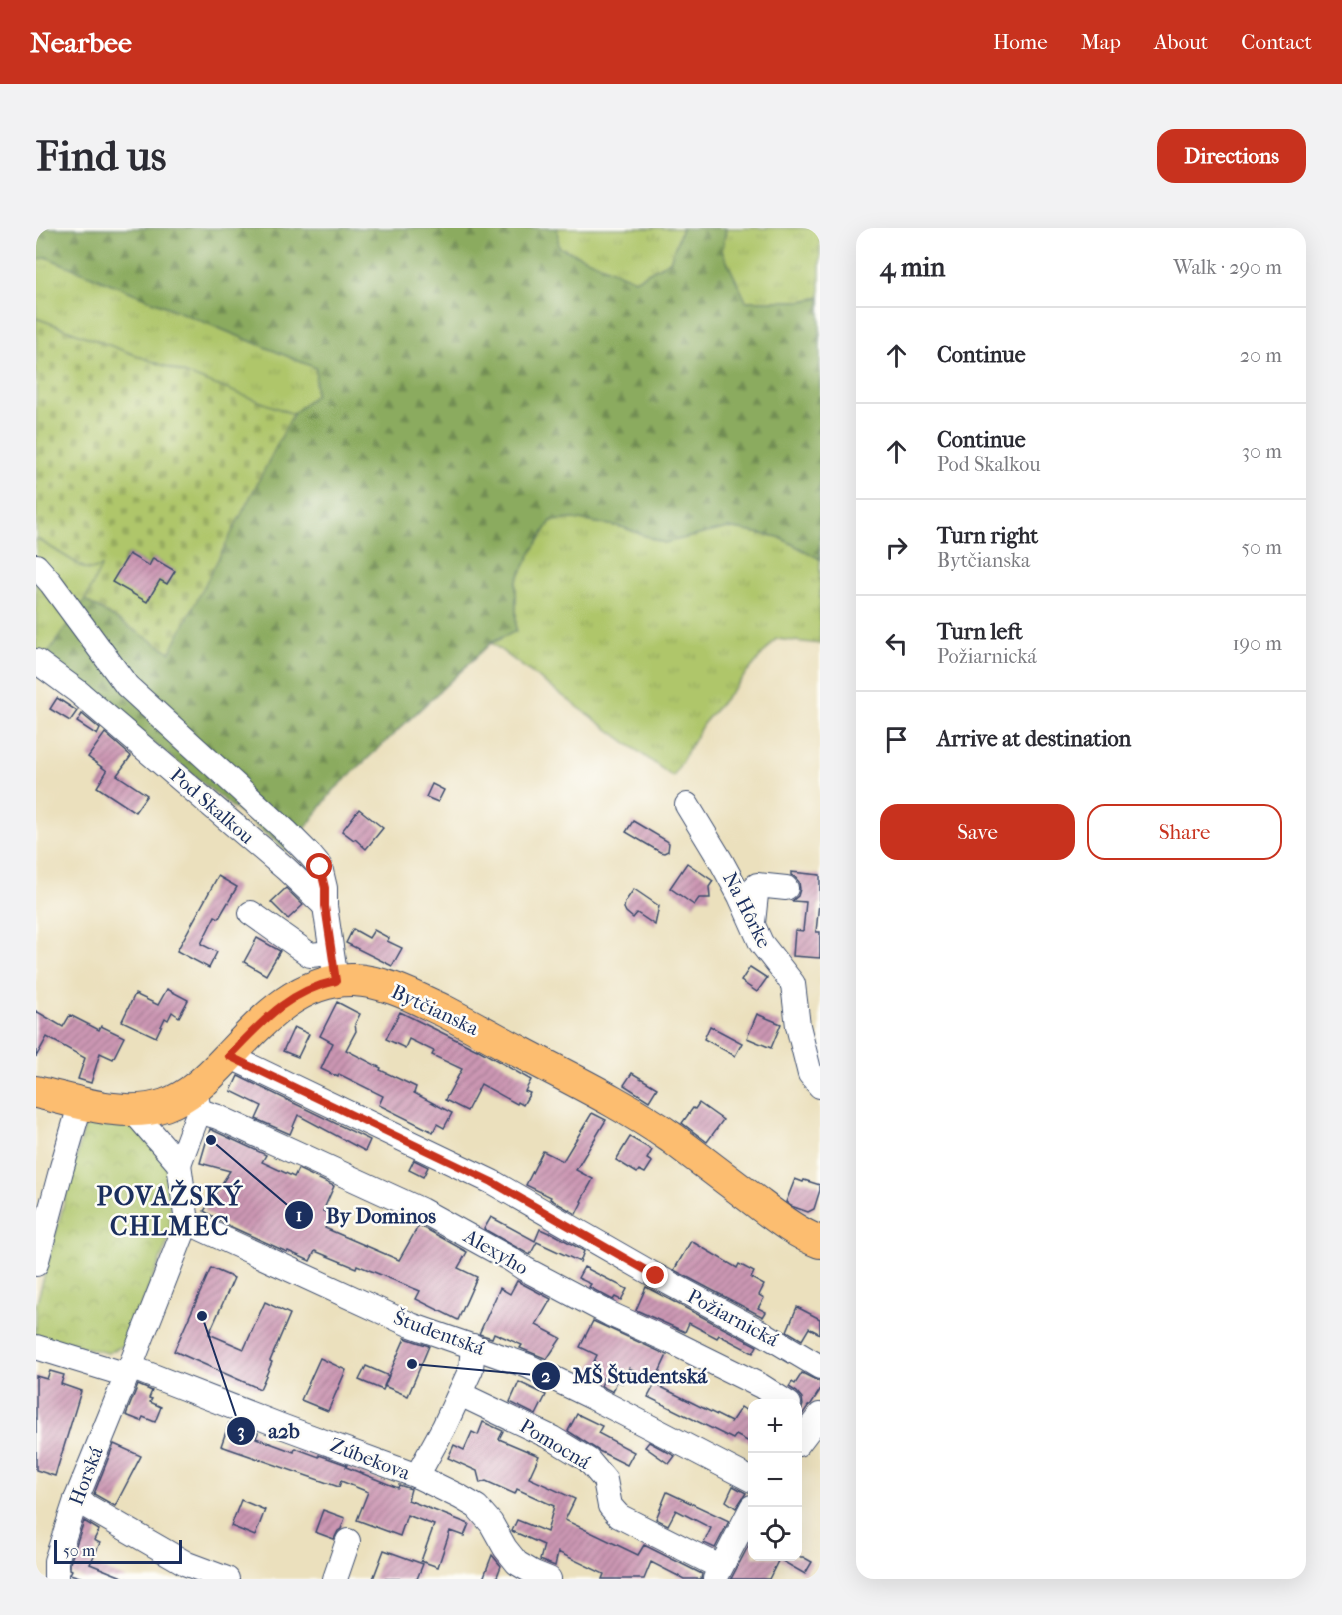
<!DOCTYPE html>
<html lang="en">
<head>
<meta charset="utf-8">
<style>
	:root { --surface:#fff; --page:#f2f2f3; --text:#2b2b33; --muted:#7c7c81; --line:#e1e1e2; --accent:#c8321e }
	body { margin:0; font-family:"IM FELL French Canon",serif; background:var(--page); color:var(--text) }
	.controls { position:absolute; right:18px; bottom:18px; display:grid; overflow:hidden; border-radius:12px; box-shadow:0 6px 24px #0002 }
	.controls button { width:54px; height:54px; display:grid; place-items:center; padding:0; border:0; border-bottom:2px solid var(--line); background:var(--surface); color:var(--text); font:30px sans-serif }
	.scale { position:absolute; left:18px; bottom:15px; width:128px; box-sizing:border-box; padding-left:6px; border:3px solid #1b2f5e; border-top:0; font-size:16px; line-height:21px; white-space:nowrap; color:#1b2f5e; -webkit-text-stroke:4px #fdfcf7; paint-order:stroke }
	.stop { position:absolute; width:18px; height:18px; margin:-14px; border:4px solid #c8321e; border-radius:50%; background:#fff }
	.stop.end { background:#c8321e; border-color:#fff; box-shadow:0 2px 6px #0008 }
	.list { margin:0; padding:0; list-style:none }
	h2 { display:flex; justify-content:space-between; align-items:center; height:78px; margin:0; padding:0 24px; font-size:26px }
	h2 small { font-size:20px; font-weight:400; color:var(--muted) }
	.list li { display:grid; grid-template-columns:39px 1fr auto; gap:18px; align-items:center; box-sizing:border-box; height:96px; padding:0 24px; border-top:2px solid var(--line) }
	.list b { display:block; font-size:22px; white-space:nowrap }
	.list p { margin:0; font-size:20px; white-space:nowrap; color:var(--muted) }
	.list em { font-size:20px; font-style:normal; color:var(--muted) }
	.actions { display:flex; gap:12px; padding:18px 24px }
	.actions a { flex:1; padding:14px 0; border:2px solid var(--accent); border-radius:18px; text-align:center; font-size:21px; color:var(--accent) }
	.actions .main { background:var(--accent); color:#fff }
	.icon { flex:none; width:33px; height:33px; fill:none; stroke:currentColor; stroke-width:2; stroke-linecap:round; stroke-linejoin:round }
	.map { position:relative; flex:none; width:784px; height:1351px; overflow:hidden; border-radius:18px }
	header { display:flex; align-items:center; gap:36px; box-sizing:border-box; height:84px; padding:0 30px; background:var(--accent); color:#fff }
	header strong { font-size:28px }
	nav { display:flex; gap:33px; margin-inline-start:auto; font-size:21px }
	.intro { display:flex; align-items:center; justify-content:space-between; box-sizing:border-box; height:144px; padding:0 36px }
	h1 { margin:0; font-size:42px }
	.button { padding:15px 27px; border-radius:18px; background:var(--accent); color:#fff; font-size:21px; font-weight:700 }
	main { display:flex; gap:36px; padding:0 36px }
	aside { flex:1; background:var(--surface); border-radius:18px; box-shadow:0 6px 24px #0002 }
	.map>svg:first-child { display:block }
</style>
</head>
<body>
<header>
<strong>Nearbee</strong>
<nav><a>Home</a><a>Map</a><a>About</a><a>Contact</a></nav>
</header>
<div class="intro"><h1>Find us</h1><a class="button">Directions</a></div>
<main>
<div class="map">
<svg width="784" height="1351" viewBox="0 0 784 1351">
	<defs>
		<pattern id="grass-tufts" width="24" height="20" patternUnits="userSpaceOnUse" patternTransform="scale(1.5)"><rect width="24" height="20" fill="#afc66b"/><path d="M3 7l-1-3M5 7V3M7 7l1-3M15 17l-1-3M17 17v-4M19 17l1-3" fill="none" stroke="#96aa5f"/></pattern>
		<pattern id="forest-firs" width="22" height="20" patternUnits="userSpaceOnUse" patternTransform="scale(1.5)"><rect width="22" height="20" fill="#8bab5f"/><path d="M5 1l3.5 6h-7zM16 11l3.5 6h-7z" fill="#718c52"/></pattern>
		<pattern id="cemetery-stones" width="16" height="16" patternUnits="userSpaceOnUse" patternTransform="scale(1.5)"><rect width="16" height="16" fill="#afc66b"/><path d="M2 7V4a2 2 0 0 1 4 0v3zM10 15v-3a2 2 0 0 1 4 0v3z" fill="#96aa5f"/></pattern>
		<pattern id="park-crowns" width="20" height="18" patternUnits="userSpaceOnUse" patternTransform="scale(1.5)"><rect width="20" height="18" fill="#afc66b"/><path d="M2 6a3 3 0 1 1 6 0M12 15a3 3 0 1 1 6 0" fill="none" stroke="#96aa5f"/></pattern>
		<pattern id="building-hatch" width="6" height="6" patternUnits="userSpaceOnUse" patternTransform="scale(1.5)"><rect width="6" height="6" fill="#cc97b3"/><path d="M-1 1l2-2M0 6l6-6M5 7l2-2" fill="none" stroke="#a57c95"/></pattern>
	</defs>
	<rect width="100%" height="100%" fill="#fdfcf7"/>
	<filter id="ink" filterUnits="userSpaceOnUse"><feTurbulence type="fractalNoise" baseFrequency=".0167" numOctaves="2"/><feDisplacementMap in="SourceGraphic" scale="12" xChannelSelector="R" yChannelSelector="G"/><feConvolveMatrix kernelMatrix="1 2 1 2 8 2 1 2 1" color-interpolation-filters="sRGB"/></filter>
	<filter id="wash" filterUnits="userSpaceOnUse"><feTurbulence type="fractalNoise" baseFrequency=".008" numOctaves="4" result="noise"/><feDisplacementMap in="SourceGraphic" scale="24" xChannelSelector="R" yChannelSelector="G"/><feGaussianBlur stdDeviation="1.35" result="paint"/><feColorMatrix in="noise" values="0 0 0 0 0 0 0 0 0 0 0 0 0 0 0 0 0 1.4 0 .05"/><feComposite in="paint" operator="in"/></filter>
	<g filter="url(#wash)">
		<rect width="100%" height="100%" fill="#ebe0bd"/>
		<!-- grass -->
		<g fill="url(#grass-tufts)" stroke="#657a64" stroke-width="1.5">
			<path d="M521 0H646L634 33 599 52 522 19Z"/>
			<path d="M690 0H784V69L766 73H710L686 23Z"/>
			<path d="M10 29 280 140 279 167 257 186 0 90V33Z"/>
			<path d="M537 291 586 299 628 315 692 300 743 309 784 331V416L740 411 667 496 637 549 455 415 480 403V354L495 325 515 293Z"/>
			<path d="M0 310 50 341 55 342 66 338 49 372 10 428 0 420Z"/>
		</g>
		<!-- forest -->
		<path fill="url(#forest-firs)" stroke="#536d5e" stroke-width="1.5" d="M0 0H521L523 19 599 52 634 33 646 0H690L686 23 710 73H766L784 70V331L743 309 692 300 628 315 586 299 537 291 515 293 495 325 480 354V403L455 415 296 564 252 624 10 428 49 372 134 423 257 186 279 167 280 140 10 29 0 33Z"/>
		<!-- cemetery -->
		<path fill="url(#cemetery-stones)" stroke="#657a64" stroke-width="1.5" fill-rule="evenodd" d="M0 90 257 186 134 424 49 372 65 339 55 342 50 341 0 310ZM93 326 113 338 118 331 139 343 131 356 86 335Z"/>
		<!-- park -->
		<path fill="url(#park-crowns)" stroke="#657a64" stroke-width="1.5" d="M50 894 99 899 136 944 134 989 135 1006 90 1116 72 1125 0 1108V1078Z"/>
		<g id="blocks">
			<!-- building -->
			<g fill="url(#building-hatch)">
				<path d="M93 326 113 338 117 330 139 343 131 356 124 352 111 374 76 354Z"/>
				<path d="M21 470 41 483 34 493 14 481Z"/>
				<path d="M46 486 64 501 61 507 41 494Z"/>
				<path d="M69 505 95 528 81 547 111 567 99 584 61 559 71 543 52 529Z"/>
				<path d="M396 556 408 562 402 574 390 569Z"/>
				<path d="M323 581 347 600 330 621 319 611 318 612 306 603Z"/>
				<path d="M597 593 631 613 633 615 632 623 628 625 624 624 590 604Z"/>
				<path d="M651 635 677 653 673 659 674 670H663L658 677 634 660Z"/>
				<path d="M755 644 784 647V675H783L780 704H784V730L757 728 759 702 767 703 770 674 756 673 762 668 764 661 763 654 759 649 755 647Z"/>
				<path d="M182 648 201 659 183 690 179 688 165 716 181 724 173 740 141 723Z"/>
				<path d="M250 660 267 677 252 691 235 674Z"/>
				<path d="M598 661 623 678 619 697 601 685 597 690 590 684 588 680 589 674Z"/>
				<path d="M317 701 333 710 338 702 353 710 351 713 366 720 356 738 310 715Z"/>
				<path d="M221 710 244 723 230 747 208 734Z"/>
				<path d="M714 739 731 750 721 764 705 753Z"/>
				<path d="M131 761 152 772 143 789 136 784 132 792 129 790 120 809 86 793 99 766 122 777Z"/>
				<path d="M301 774 324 786 319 796 320 803 310 822 345 840 344 842 380 859 378 865 416 885 408 900 401 896 397 904 343 877 347 868 303 846 302 849 285 841 297 815 284 808Z"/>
				<path d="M0 783 27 799 34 787 63 802 65 798 88 809 77 831 64 825 55 855 42 851 49 830 11 809 0 829Z"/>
				<path d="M364 784 441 822V821L495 852 489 863 494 865 487 877 482 874 481 876 445 856 431 883 409 872 426 841 396 827 398 823 373 811 369 820 350 811Z"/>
				<path d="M721 786 745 796 735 820 711 810Z"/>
				<path d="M674 798 706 815 699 828 668 811Z"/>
				<path d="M258 799 273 806 262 829 247 823Z"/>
				<path d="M596 845 621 860 613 873 588 857Z"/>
				<path d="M202 848 334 912 329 923 262 887 254 906 220 891 226 878 195 863Z"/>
				<path d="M663 875 687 892 671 914 646 895 657 880 659 881Z"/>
				<path d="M556 885 570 892 540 942 557 951 545 973 546 974 540 986 514 971 515 969 490 957 507 923 527 933Z"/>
				<path d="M174 901 230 927 226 934 258 949 262 941 298 958 287 983 295 986 289 1000 363 1032 383 997 431 1024 422 1040 441 1049 422 1092 380 1071 384 1063 321 1037 320 1040 279 1023 274 1033 252 1023 251 1024 189 996 168 983 194 943 164 935Z"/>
				<path d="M594 909 616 922 611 931 616 934 609 945 603 942 601 945 580 932Z"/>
				<path d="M378 932 392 939 387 949 373 942Z"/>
				<path d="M759 951 767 954 768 952 784 957V962L778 981 772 984 755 978 750 974Z"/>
				<path d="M455 989 499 1013 504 1001 513 1005 514 1004 548 1023 544 1034 501 1014 494 1027 448 1001Z"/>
				<path d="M655 1013 701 1040 703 1036 718 1044 715 1050 728 1057 723 1067 728 1070 722 1080 730 1084 727 1089 638 1042Z"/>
				<path d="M548 1039 591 1061 585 1072 579 1069 577 1072 553 1059 555 1056 542 1050Z"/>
				<path d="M175 1040 198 1050 173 1106 208 1121 229 1074 254 1086 234 1133 236 1134 224 1161 138 1123Z"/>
				<path d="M481 1053 515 1071 500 1097 525 1110 511 1131 484 1120 486 1117 458 1105 456 1110 443 1106 464 1060 474 1066Z"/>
				<path d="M610 1059 721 1118 717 1125 683 1107 681 1110 653 1095 649 1104 600 1082Z"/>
				<path d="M761 1079 784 1091V1106L773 1100 766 1112 751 1103Z"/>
				<path d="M557 1093 631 1127 619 1153 593 1140 586 1155 581 1153 577 1164 565 1158 568 1151 553 1144 561 1127 544 1119Z"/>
				<path d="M369 1110 393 1118 372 1168 348 1158Z"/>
				<path d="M284 1130 310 1142 292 1183 265 1172Z"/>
				<path d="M330 1138 353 1148 347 1162 323 1152Z"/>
				<path d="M14 1143 28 1147 25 1156 45 1163 19 1248 0 1242V1148L11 1151Z"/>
				<path d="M766 1145 784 1154V1162L775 1176 772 1178 762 1193V1187L765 1183 767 1177 766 1170 761 1164 753 1159 756 1154 759 1156Z"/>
				<path d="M483 1154 510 1167 500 1187 474 1174Z"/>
				<path d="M619 1156 695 1194 705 1179 717 1187V1216L700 1207 697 1211 612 1169Z"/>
				<path d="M102 1157 116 1163 113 1170 116 1171 114 1174 125 1179 119 1194 107 1189 105 1193 90 1187Z"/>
				<path d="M541 1186 566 1198 562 1205 598 1224 591 1237 563 1223 532 1203Z"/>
				<path d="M447 1194 467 1203 463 1211 503 1228 493 1250 539 1271 529 1292 602 1327 608 1317 666 1346 665 1351H648L615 1334 608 1351H566L568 1346 522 1324 519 1338 504 1332 508 1317 476 1303 481 1292 511 1304 518 1278 481 1261 479 1266 450 1253 444 1255 441 1243 412 1230 418 1217 428 1222 436 1204 442 1207Z"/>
				<path d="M193 1195 222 1205 220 1210 258 1224 259 1220 283 1229V1227L311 1237 310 1239 362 1260 363 1257 375 1261 372 1272 433 1296 428 1308 414 1303 402 1339 385 1333 398 1297 371 1287 364 1308 321 1292 332 1264 305 1253 303 1259 185 1218Z"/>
				<path d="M613 1214 639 1228 633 1236 609 1219Z"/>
				<path d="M78 1216 105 1228 79 1278 58 1266Z"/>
				<path d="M697 1258 710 1265 700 1280 690 1273Z"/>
				<path d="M631 1264 693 1293 679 1320 668 1315 675 1300 640 1282 632 1297 620 1291Z"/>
				<path d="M205 1272 229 1282 219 1308 195 1298Z"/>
				<path d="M287 1282 309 1290 305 1301 302 1303 298 1311 279 1304Z"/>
				<path d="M48 1293 63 1302 58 1312 64 1315 54 1336 91 1351H50L34 1346 36 1342 34 1341V1335Z"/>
				<path d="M717 1309V1329H767L776 1334 769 1346 743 1331 733 1351H695Z"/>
				<path d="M348 1322 387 1336 381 1351H337Z"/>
				<path d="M456 1327 465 1338 460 1351H447Z"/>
			</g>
		</g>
	</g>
	<g filter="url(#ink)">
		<use href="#blocks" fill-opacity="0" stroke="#3a4a6c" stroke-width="1.5"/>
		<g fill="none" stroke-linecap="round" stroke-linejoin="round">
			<!-- minor casing -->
			<g stroke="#3a4a6c" stroke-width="26">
				<g id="minor">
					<path d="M0 338 15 355 91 458 250 603 274 627 284 639 289 660V678L300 753"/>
					<path d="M0 433 41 463 250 641 289 678"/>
					<path d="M651 577 685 633 704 668 725 715 757 756 762 798 774 846 784 858"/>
					<path d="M215 685 274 727 295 725"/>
					<path d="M717 695 721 657 750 660"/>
					<path d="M193 828 456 954 620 1048 730 1107 784 1139"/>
					<path d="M163 883 182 889 385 982 474 1031 489 1041 574 1086 636 1114 725 1158 753 1176"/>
					<path d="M143 936 163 883 160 867"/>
					<path d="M151 994 375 1097 492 1138 558 1170 716 1252"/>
					<path d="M0 1036 26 939 45 874"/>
					<path d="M0 1119 91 1147 151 994 143 936 103 890 94 881"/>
					<path d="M94 1139 248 1199 381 1248 424 1269 441 1279 455 1295 469 1320 481 1335 498 1345 513 1351"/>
					<path d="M424 1166 516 1210 552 1232 569 1252 574 1278 583 1288 684 1339"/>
					<path d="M762 1216 784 1187"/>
					<path d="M381 1248 408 1199 435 1141 437 1118"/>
					<path d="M40 1272 151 1336 191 1351"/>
					<path d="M20 1351V1333L40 1272 91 1147"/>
					<path d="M299 1351 312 1313"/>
					<path d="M679 1351 716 1279"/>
				</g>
			</g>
			<!-- major casing -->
			<g stroke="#3a4a6c" stroke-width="34">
				<path id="major" d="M0 864C40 873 88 891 129 877 154 868 173 849 190 831 225 794 262 751 317 752 349 753 378 769 406 782 433 796 460 811 486 825 537 852 589 877 636 910 664 931 691 952 719 973 739 988 760 1005 784 1014"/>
			</g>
			<!-- minor -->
			<use href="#minor" stroke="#fff" stroke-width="24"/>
			<!-- major -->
			<use href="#major" stroke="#fcbd6f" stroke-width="32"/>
		</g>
	</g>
	<g fill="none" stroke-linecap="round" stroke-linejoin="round" filter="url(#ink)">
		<!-- route -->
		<path stroke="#c8321e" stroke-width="8" d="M284 639 289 660V678L300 753C252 763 226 794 193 828L456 954 620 1048"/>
	</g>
	<g text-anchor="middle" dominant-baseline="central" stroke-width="5" stroke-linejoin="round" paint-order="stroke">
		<!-- street labels -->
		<g font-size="20" fill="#1b2f5e" stroke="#fdfcf7">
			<text transform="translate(176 578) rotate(41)">Pod Skalkou</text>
			<text transform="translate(711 682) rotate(63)">Na Hôrke</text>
			<text transform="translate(399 782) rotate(25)">Bytčianska</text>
			<text transform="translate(460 1024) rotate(30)">Alexyho</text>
			<text transform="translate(697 1090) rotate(28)">Požiarnická</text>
			<text transform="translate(403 1105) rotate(20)">Študentská</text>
			<text transform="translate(519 1216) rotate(31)">Pomocná</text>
			<text transform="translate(334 1231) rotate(21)">Zúbekova</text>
			<text transform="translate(50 1248) rotate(-69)">Horská</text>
		</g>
		<!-- district labels -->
		<g font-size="26" font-weight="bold" letter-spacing="1.5" fill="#1b2f5e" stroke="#fdfcf7">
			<text x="134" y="968">POVAŽSKÝ<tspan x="134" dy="30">CHLMEC</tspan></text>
		</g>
	</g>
	<!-- callouts -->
	<path fill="none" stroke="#1b2f5e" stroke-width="2" d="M175 912L263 987M376 1136L510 1148M166 1088L205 1203"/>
	<g fill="#1b2f5e" stroke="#fdfcf7" stroke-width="2">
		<circle cx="175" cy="912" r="6"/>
		<circle cx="376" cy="1136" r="6"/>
		<circle cx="166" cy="1088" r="6"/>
		<circle cx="263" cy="987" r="15"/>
		<circle cx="510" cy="1148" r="15"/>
		<circle cx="205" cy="1203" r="15"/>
	</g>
	<g font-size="18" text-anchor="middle" font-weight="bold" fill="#fff">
		<text x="263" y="993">1</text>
		<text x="510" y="1154">2</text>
		<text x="205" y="1209">3</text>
	</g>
	<g font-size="21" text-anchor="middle" font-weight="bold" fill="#1b2f5e" stroke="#fdfcf7" stroke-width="5" stroke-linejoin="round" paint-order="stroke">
		<text x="345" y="995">By Dominos</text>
		<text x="604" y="1155">MŠ Študentská</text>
		<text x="248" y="1210">a2b</text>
	</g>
</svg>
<div class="controls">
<button>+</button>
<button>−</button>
<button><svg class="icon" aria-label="locate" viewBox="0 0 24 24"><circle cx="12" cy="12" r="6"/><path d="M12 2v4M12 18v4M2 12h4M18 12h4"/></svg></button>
</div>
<div class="scale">50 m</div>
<div class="stop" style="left:284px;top:639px"></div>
<div class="stop end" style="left:620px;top:1048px"></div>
</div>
<aside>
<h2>4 min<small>Walk · 290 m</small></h2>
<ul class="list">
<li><svg class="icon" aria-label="ahead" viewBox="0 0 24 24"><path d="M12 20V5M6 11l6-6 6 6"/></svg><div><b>Continue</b></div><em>20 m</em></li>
<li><svg class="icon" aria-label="ahead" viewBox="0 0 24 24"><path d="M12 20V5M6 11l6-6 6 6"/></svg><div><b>Continue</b><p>Pod Skalkou</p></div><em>30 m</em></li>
<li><svg class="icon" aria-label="right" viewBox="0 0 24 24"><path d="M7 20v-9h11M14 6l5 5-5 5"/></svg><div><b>Turn right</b><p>Bytčianska</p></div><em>50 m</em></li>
<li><svg class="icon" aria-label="left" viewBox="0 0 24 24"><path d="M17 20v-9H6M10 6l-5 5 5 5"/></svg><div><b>Turn left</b><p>Požiarnická</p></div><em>190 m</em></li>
<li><svg class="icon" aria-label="arrive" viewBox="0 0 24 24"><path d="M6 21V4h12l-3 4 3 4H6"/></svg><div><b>Arrive at destination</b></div></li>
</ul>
<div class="actions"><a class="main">Save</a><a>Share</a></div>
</aside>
</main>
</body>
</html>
